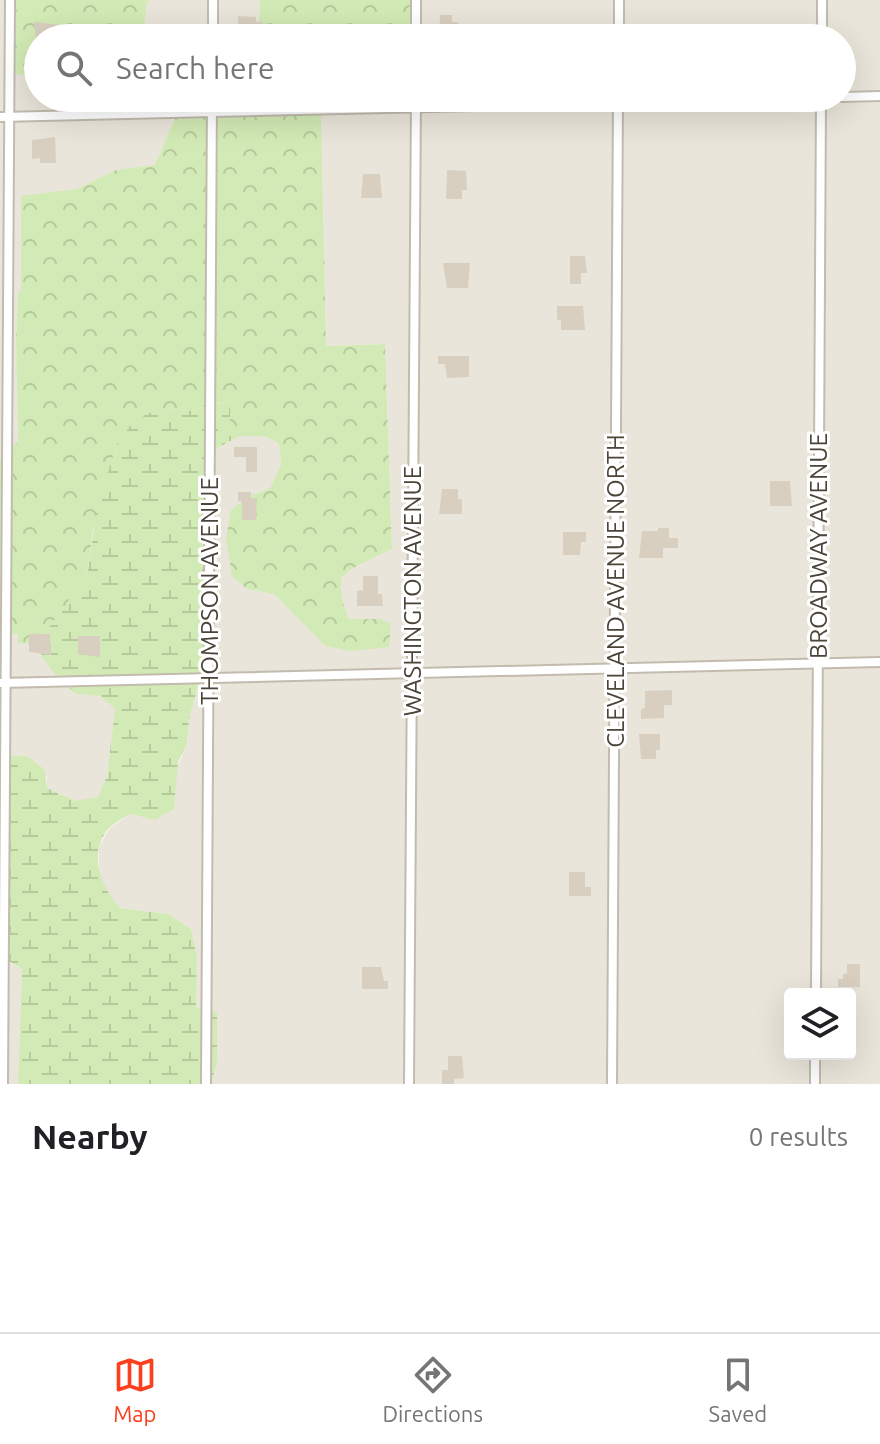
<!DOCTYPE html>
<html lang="en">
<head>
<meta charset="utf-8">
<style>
	:root { --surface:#fff; --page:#f2f2f2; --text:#202124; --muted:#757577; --line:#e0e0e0; --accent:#fc3f1d }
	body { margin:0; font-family:Ubuntu,sans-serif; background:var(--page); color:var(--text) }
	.controls { position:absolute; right:24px; bottom:24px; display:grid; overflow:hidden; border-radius:8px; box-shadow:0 8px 32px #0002 }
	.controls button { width:72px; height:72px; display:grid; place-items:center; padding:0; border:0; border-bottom:2px solid var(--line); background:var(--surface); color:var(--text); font:40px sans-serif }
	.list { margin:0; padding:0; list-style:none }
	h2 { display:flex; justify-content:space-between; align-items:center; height:104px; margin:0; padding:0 32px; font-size:34px }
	h2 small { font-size:26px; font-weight:400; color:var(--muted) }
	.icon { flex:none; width:44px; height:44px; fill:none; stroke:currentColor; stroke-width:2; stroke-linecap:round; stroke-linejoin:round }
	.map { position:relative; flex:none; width:880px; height:1084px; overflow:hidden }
	.search { position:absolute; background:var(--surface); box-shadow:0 8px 32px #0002; left:24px; right:24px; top:24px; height:88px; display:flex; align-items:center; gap:20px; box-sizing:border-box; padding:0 28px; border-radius:44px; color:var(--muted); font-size:30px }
	.sheet { height:248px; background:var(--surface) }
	nav { display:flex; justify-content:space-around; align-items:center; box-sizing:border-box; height:112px; border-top:2px solid var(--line); background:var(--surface); font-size:22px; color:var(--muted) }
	nav a { display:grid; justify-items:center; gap:4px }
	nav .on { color:var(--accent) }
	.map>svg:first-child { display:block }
</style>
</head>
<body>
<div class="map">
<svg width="880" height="1084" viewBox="0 0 880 1084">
	<defs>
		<pattern id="forest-crowns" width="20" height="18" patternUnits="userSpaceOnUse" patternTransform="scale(2)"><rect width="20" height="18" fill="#d2eab5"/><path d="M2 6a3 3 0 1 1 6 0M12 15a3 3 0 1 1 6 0" fill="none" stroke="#b6ca9c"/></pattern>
		<pattern id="wetland-marsh" width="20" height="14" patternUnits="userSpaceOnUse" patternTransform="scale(2)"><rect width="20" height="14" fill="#d2eab5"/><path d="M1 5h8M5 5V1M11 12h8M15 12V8" fill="none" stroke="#b6ca9c"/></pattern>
	</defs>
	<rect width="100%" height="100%" fill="#f6f3ec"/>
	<!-- residential -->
	<g fill="#eae5da" fill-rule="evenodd">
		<path d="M0 0H14L9 28 34 78H38V98H191L176 116 155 166 116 170 77 189 21 197V290L18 294 16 338 18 441 0 461Z"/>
		<path d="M151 0H260L258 38H143L147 2Z"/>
		<path d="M414 0H880V1084H211L217 1063V1013L213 1010 196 1007 197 957 191 929 168 914 120 908 105 891 99 871V847L109 829 130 814 155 820 187 744 189 720 203 666 207 583 202 536 207 463 217 448 240 436H264L279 443 281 466 270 488 250 496 247 589 274 594 325 646 379 619 347 620 341 595V578L351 569 392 549 385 344 326 346 321 108 414 98H842V38H414ZM790 994H850V1054H790Z"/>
		<path d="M18 633 33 642 55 675 67 674 70 689 100 696 115 709 107 776 98 797 75 802 47 788V777L27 756 0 755V637Z"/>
		<path d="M6 961 22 969 18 1084H0Z"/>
	</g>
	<!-- forest -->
	<g fill="url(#forest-crowns)">
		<path d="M14 0H151L147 2 143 38H38V78L13 74 9 28Z"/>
		<path d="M260 0H414V38H258Z"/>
		<path d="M191 98H414L413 112 321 108 326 346 385 344 392 549 351 569 341 578V595L348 619H380L391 624 389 647 350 651 325 646 274 594 247 589 232 576 226 538 231 510 250 496 270 488 281 465 279 443 264 436H236L230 421 229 401 188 411 171 409 148 413 117 444 93 530 87 576 47 630 33 644 18 643V633L0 637V461L18 441 16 338 18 293 21 290V196L77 189 116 170 155 165 176 116Z"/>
	</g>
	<!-- wetland -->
	<path fill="url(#wetland-marsh)" d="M230 401V421L236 436H240L217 448 207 463 202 536 207 583 203 666 189 720 187 744 178 762 174 809 155 820 130 814C123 818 114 823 109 828 87 853 101 887 120 908L168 914 191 929 197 957 196 1007 213 1010 217 1013V1063L211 1084H18L22 969 0 956V755L27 756 45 770 47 788 75 801 98 797 107 776 115 709 100 696 76 694 70 689 67 675H55L33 644 47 630 87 576 97 507 117 444 130 426 148 413 171 409 188 411Z"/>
	<!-- building -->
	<g fill="#d8cfc1">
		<path d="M440 15H452V22H458V34H452V38H439Z"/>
		<path d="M238 16 256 17V22H263V29H260L256 38H238Z"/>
		<path d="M34 22 60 25 59 38H36Z"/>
		<path d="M55 137 56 163H40V158L32 159V140Z"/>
		<path d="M447 170 466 171 467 190H462V199H446Z"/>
		<path d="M363 174H380L382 198H361Z"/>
		<path d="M570 256H585L587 273H581V284H570Z"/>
		<path d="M443 263H470L468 288H447Z"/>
		<path d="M557 306H583L585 330H561V320H557Z"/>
		<path d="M438 356H469V377L447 378 445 364H438Z"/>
		<path d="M234 447H257V472H246V457H234Z"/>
		<path d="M770 481H790L792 506H770Z"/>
		<path d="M442 489H458V499H462V514H439Z"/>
		<path d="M238 492H251V498H257L256 520H242V504L241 501H238Z"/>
		<path d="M658 528H669V538H678V548H663V558H639L642 531H658Z"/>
		<path d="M563 532H586V542H581L580 555H563Z"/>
		<path d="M363 576H378V594H382L383 606H357V591L363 590Z"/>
		<path d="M29 634H50L51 655 29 652Z"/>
		<path d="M78 636H100V657L78 654Z"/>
		<path d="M672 690V705H664V718L641 719V710L645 707V691Z"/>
		<path d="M639 734H660V750H656V759H641Z"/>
		<path d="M569 872H585V887H591V896H569Z"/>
		<path d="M847 964H860V987H838V979H843V974H847Z"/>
		<path d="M362 967H381L384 981H388V989H362Z"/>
		<path d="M448 1056H462L464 1078 454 1079V1084H442V1070H448Z"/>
	</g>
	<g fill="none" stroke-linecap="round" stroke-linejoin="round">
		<!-- street casing -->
		<g stroke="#c2bbae" stroke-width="12">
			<g id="street">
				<path d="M213 38V0"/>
				<path d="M416 38V0"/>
				<path d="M619 38V0"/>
				<path d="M822 38V0"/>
				<path d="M842 97 880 96"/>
				<path d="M0 117 819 98"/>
				<path d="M0 683 880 662"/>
				<path d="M816 994 821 98"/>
				<path d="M3 1084 10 0"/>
				<path d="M206 1084 212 98"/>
				<path d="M409 1084 416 98"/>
				<path d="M612 1084 618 98"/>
				<path d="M815 1084V1054"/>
			</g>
		</g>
		<!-- street -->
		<use href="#street" stroke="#fff" stroke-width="8"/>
	</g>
	<g text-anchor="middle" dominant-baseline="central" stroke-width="6" stroke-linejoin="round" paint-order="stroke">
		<!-- street labels -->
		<g font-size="24" fill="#4b4439" stroke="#fff">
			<text transform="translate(818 546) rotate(-90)">BROADWAY AVENUE</text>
			<text transform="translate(209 591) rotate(-90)">THOMPSON AVENUE</text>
			<text transform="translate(412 591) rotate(-90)">WASHINGTON AVENUE</text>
			<text transform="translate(615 591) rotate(-90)">CLEVELAND AVENUE NORTH</text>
		</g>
	</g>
</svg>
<div class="controls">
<button><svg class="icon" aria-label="layers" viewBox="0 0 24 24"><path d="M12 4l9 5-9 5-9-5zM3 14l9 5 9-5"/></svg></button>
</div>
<div class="search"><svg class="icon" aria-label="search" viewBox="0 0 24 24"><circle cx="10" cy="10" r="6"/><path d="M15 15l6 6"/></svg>Search here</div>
</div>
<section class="sheet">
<h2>Nearby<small>0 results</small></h2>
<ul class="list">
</ul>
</section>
<nav>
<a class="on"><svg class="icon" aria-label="map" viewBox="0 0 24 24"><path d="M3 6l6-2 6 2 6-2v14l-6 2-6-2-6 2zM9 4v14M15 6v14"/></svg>Map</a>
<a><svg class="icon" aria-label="directions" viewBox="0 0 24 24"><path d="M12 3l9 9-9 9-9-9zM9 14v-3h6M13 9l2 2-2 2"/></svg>Directions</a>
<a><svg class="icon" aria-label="saved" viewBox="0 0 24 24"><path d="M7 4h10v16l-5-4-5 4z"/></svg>Saved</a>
</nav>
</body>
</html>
